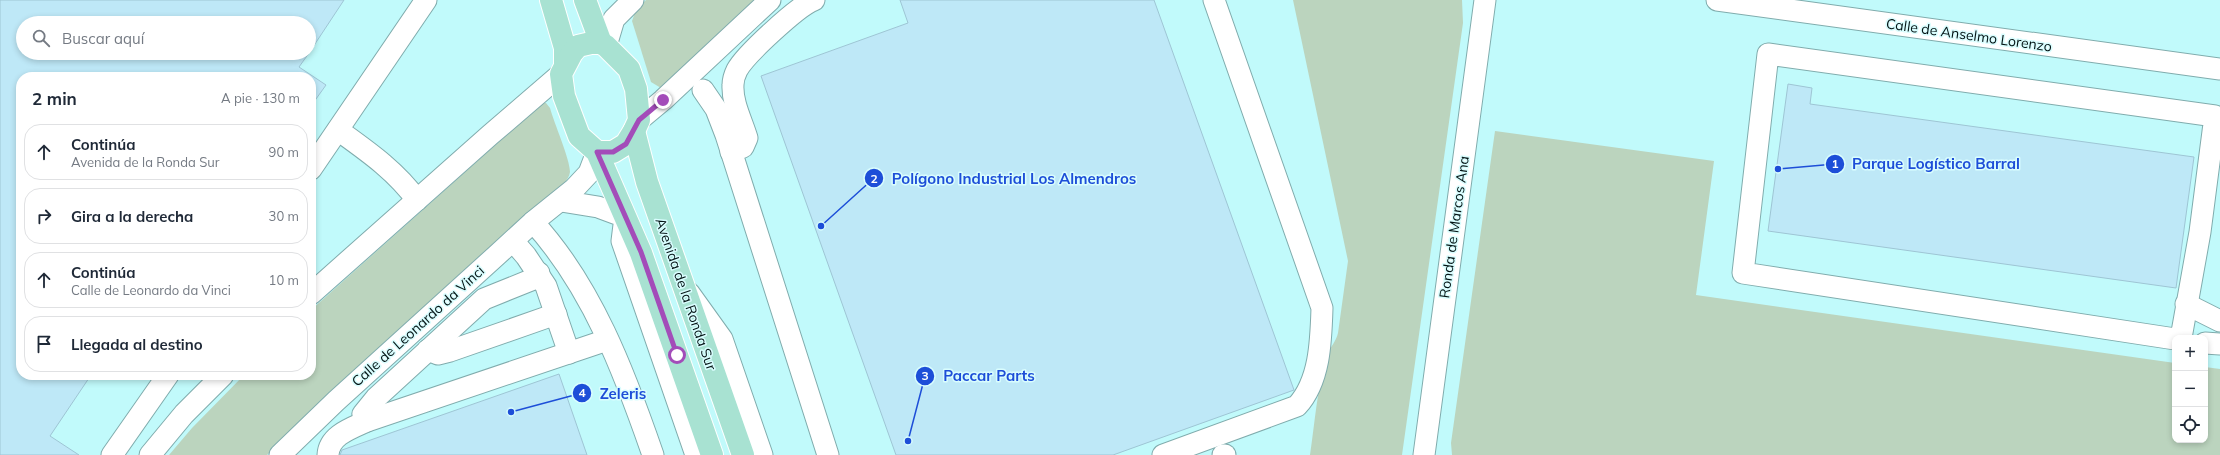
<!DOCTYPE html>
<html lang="es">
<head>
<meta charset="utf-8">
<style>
	:root { --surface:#fff; --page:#f6f6f7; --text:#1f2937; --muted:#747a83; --line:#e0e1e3 }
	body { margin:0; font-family:Mulish,sans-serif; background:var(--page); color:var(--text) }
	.controls { position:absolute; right:12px; bottom:12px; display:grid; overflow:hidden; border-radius:8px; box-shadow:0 2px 6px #0003 }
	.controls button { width:36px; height:36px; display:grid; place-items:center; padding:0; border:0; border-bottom:1px solid var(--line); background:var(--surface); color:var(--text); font:20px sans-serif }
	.stop { position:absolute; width:12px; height:12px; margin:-9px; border:3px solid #a34cb9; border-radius:50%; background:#fff }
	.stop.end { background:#a34cb9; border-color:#fff; box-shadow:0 1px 4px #0008 }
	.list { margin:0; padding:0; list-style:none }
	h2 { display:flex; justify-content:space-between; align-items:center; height:52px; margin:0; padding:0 16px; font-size:17px }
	h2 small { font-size:13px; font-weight:400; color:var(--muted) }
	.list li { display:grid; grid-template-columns:26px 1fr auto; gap:12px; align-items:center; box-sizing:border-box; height:56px; margin:0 8px 8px; padding:0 8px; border:1px solid var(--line); border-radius:16px }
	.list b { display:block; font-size:15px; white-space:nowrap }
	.list p { margin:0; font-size:13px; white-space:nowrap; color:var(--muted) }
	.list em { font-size:13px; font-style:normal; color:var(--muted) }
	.icon { flex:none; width:22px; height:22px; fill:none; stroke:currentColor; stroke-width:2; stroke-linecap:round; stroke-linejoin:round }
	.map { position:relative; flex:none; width:2220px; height:455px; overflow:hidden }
	.search { position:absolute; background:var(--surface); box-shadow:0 2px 6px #0003; left:16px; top:16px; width:300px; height:44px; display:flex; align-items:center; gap:10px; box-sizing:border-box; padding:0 14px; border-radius:22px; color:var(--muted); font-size:15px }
	.panel { position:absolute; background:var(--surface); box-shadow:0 2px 6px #0003; left:16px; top:72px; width:300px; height:308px; border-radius:16px }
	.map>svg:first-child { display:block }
</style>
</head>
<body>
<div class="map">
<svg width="2220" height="455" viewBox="0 0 2220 455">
	<rect width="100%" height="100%" fill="#d9fdfe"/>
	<!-- built -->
	<path fill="#c1fafb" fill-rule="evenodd" d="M0 0H2220V455H0ZM23 23H309V53H23ZM21 77H311V375H21ZM2175 338H2205V440H2175Z"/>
	<!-- green -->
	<g fill="#bbd4be">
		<path d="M646 0H757L661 88 651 82 632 21 636 10Z"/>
		<path d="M1293 0H1462L1463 23 1402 455H1310C1315 422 1317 388 1327 355 1330 347 1336 342 1338 333L1348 261Z"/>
		<path d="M542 103H546L550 108C554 123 570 159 570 172 569 177 567 180 564 183L490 247 337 387 267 455H169L192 428 244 375H311V310Z"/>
		<path d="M1495 131 1714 161 1696 295 2175 363V440H2205V367L2220 369V455H1452L1451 443Z"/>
	</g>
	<!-- building -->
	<g fill="#bee8f7" stroke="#9ec5d4">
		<path d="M0 0H344L309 53V23H23V53H309L299 67 326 85 311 106V77H21V375H91L50 436 79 455H0Z"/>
		<path d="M900 0H1154L1294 390 1113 455H896L761 76 908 23Z"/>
		<path d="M1788 84 1812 88 1810 104 2194 157 2176 288 1768 231Z"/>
		<path d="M559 374 587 455H340L342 450Z"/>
	</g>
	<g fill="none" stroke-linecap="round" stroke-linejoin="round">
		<!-- minor casing -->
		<g stroke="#80acad" stroke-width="23">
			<g id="minor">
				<path d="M1717 0 2220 69"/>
				<path d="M606 46 614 19 633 0"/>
				<path d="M703 90 716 109 726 135 828 455"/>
				<path d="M639 120 663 100 770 0"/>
				<path d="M338 130C367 151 395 170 417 200"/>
				<path d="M731 152 743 147 747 138C742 121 732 103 733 85 733 80 735 74 737 70 745 55 798 6 814 0"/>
				<path d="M311 169 426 0"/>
				<path d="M561 201 598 207 625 217 622 241 696 455"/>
				<path d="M533 222C592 286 625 374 653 455"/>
				<path d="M513 241 526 256 546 286 569 353"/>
				<path d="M689 293 722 339 762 455"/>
				<path d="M311 294 490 135 561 74"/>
				<path d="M2186 304 2220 321"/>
				<path d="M2175 339 1743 273 1768 54 2215 116 2200 232 2181 338"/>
				<path d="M2205 343 2220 344"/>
				<path d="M428 350 438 354 450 351 556 314"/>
				<path d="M367 421 363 414 376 398 484 299 531 280 539 273"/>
				<path d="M112 455 168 375"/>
				<path d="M150 455 184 414 223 375"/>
				<path d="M280 455 336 401 497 255 533 222 574 189 589 173 597 152"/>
				<path d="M328 455C329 435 352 428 367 421L607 340"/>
				<path d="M1163 455 1297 406C1320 381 1321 341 1322 308L1214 0"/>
				<path d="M1223 455H1225"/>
				<path d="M1424 455 1485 0"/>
			</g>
		</g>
		<!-- major casing -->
		<g stroke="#fff" stroke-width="24">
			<g id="major">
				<path d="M551 0 565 48V63"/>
				<path d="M585 0 601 43"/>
				<path d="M634 131 647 182 743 455"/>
				<path d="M597 152H613L626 144 634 131 639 120 636 89 629 69 606 46 601 43H591L578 46 572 53 561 74 564 96 579 136 597 152 641 253 712 455"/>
			</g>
		</g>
		<!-- minor -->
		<use href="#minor" stroke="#fff" stroke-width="21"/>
		<!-- major -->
		<use href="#major" stroke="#a8e2d2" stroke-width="22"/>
	</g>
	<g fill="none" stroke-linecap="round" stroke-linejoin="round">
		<!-- route -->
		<path stroke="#a34cb9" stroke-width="5" d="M663 100 639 120 626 144 613 152H597L641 252 677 355"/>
	</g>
	<g text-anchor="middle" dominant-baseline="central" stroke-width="3" stroke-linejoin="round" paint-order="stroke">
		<!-- street labels -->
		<g font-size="14" fill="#031314" stroke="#d9fdfe">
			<text transform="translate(1969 35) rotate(8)">Calle de Anselmo Lorenzo</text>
			<text transform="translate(1454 227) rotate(-82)">Ronda de Marcos Ana</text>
			<text transform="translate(686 294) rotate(71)">Avenida de la Ronda Sur</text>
			<text transform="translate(418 326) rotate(-42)">Calle de Leonardo da Vinci</text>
		</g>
	</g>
	<!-- callouts -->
	<path fill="none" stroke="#1d4ed8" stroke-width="1.5" d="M1778 169L1835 164M821 226L874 178M908 441L925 376M511 412L582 393"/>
	<g fill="#1d4ed8" stroke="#d9fdfe" stroke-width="1.5">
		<circle cx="1778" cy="169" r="4"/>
		<circle cx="821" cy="226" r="4"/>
		<circle cx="908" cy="441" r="4"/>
		<circle cx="511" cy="412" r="4"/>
		<circle cx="1835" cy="164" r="10"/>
		<circle cx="874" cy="178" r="10"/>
		<circle cx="925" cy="376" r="10"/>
		<circle cx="582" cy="393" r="10"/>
	</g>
	<g font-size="12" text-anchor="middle" font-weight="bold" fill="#fff">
		<text x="1835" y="168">1</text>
		<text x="874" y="183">2</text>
		<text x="925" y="380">3</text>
		<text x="582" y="397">4</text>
	</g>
	<g font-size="15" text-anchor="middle" font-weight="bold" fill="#1d4ed8" stroke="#d9fdfe" stroke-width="3" stroke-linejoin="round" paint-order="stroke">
		<text x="1936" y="169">Parque Logístico Barral</text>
		<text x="1014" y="184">Polígono Industrial Los Almendros</text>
		<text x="989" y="381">Paccar Parts</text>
		<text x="623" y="399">Zeleris</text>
	</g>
</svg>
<div class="controls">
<button>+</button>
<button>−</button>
<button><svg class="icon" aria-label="locate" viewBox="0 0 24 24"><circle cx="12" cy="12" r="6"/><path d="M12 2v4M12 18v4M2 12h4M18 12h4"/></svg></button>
</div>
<div class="stop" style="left:677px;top:355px"></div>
<div class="stop end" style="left:663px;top:100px"></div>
<div class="search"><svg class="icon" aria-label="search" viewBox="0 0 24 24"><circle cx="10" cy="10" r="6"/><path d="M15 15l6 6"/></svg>Buscar aquí</div>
<section class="panel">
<h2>2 min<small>A pie · 130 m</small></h2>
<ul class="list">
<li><svg class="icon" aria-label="ahead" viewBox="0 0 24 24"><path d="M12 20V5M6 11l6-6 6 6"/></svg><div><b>Continúa</b><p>Avenida de la Ronda Sur</p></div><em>90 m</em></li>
<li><svg class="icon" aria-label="right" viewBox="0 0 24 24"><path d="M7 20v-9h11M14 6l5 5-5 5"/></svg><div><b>Gira a la derecha</b></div><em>30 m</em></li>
<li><svg class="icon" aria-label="ahead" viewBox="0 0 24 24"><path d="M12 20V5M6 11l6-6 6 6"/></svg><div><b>Continúa</b><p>Calle de Leonardo da Vinci</p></div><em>10 m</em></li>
<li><svg class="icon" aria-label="arrive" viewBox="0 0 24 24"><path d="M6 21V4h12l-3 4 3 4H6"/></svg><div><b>Llegada al destino</b></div></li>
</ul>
</section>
</div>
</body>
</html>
